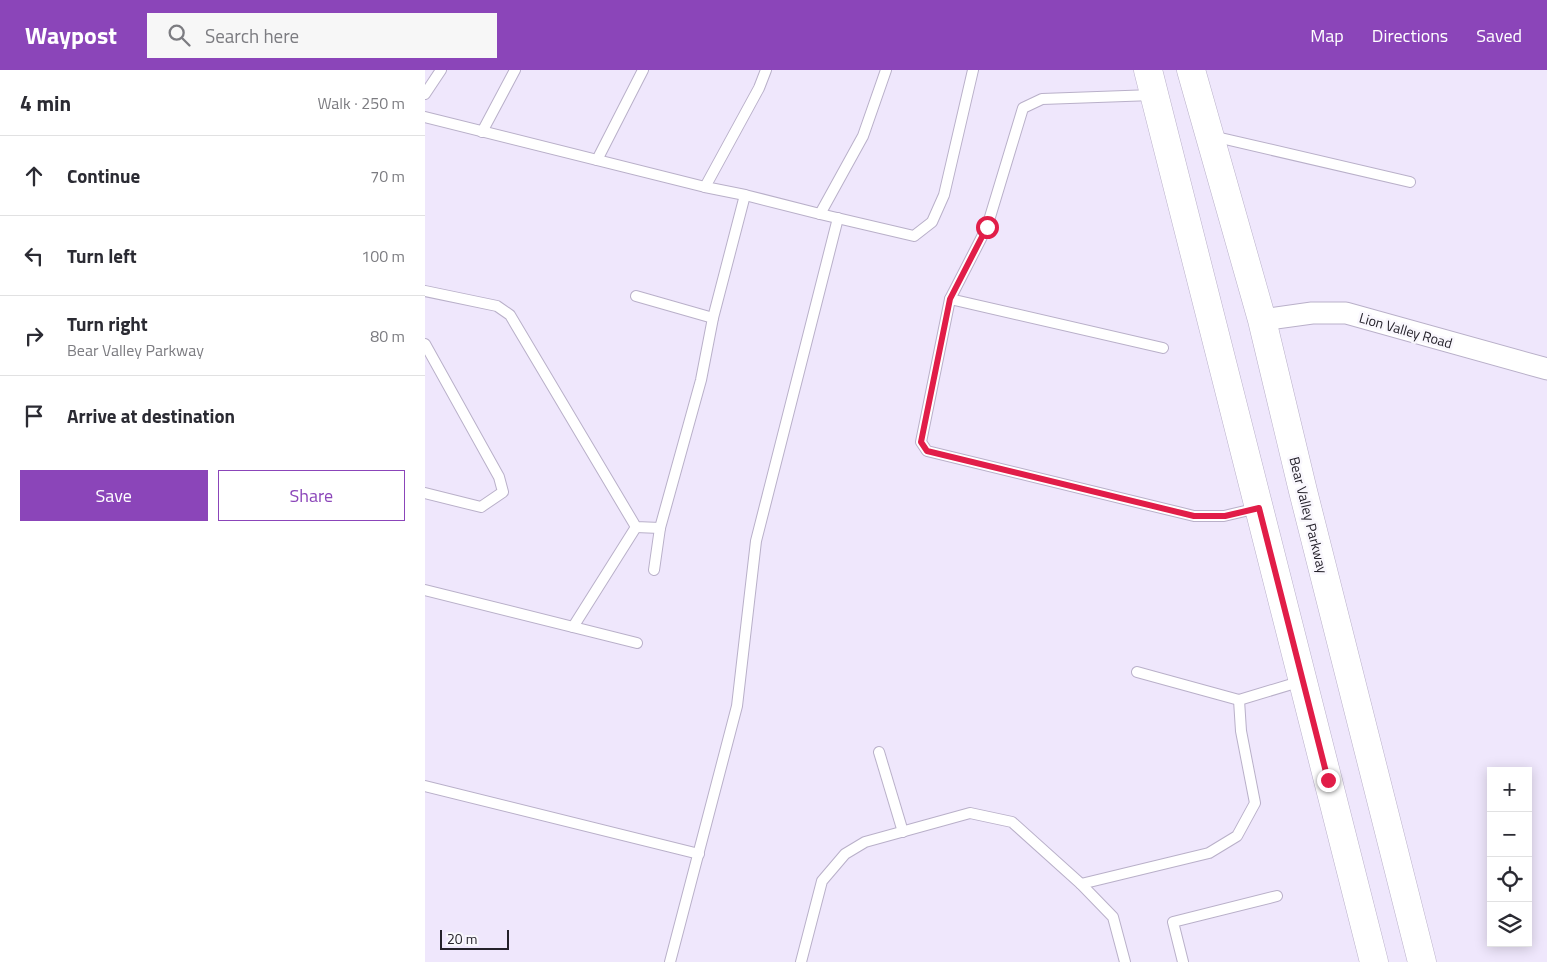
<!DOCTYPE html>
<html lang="en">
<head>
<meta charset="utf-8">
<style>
	:root { --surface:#fff; --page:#f7f7f7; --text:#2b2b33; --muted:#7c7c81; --line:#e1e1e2; --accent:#8b45b9 }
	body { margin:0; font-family:"Titillium Web",sans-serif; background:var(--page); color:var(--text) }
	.controls { position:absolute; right:15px; bottom:15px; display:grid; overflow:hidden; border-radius:0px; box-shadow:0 2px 12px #0003 }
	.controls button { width:45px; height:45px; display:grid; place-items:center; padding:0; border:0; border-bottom:1px solid var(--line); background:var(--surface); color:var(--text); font:25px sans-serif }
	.scale { position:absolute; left:15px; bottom:12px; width:69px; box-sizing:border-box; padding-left:5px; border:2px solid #24212a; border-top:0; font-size:14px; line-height:18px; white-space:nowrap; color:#24212a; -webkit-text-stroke:4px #f9f7fd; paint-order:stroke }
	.stop { position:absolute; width:15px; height:15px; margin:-11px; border:4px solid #e11d48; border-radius:50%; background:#fff }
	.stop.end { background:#e11d48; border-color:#fff; box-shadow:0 1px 5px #0008 }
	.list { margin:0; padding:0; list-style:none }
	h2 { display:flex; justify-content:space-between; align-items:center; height:65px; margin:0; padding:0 20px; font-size:21px }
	h2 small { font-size:16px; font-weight:400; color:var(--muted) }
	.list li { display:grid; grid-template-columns:32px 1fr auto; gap:15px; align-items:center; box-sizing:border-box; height:80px; padding:0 20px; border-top:1px solid var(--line) }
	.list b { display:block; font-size:19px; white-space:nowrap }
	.list p { margin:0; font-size:16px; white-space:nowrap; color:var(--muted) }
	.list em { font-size:16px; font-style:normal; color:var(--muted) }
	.actions { display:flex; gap:10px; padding:15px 20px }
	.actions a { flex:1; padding:11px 0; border:1px solid var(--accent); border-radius:0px; text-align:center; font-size:18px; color:var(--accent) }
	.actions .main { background:var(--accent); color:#fff }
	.icon { flex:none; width:28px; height:28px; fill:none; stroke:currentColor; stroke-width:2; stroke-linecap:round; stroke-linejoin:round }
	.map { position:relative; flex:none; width:1122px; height:892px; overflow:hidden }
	header { display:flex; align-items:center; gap:30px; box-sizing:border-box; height:70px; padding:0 25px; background:var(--accent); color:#fff }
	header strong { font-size:24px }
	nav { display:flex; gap:28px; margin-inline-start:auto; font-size:18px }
	.search { width:350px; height:45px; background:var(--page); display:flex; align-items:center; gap:12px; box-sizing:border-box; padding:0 18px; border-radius:0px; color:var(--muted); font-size:19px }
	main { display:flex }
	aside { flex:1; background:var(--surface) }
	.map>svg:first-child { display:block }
</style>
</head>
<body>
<header>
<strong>Waypost</strong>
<div class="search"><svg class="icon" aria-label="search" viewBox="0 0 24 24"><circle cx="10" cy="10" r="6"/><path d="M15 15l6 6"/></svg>Search here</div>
<nav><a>Map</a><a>Directions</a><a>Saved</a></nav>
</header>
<main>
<aside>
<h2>4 min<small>Walk · 250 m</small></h2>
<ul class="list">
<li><svg class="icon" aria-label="ahead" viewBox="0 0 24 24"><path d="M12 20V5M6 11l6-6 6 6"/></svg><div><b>Continue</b></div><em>70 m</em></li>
<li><svg class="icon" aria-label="left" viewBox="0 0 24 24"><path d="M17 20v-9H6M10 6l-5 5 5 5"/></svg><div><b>Turn left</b></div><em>100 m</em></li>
<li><svg class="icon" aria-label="right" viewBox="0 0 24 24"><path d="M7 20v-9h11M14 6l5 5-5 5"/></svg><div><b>Turn right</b><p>Bear Valley Parkway</p></div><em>80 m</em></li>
<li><svg class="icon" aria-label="arrive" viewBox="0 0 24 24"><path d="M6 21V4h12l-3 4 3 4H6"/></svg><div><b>Arrive at destination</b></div></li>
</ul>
<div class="actions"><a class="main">Save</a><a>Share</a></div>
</aside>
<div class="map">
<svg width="1122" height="892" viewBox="0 0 1122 892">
	<rect width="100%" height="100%" fill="#efe7fc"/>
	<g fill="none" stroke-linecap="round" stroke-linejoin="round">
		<!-- lane casing -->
		<g stroke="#b9b0c9" stroke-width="12">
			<g id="lane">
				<path d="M0 24 16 0"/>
				<path d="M728 25 617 29 598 38 562 157 525 229 496 372 502 381 769 446H799L833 438"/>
				<path d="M0 47 280 117 320 125 395 144 489 166 507 152 519 125 548 0"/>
				<path d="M57 62 90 0"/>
				<path d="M787 66 985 112"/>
				<path d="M172 90 218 0"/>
				<path d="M280 117 334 18 341 0"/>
				<path d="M395 144 438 66 461 0"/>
				<path d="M0 221 72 236 85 245 211 457 235 458"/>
				<path d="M211 226 288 248"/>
				<path d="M525 229 738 278"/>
				<path d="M0 274 74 407 78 422 56 437 0 423"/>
				<path d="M229 500 235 458 276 310 288 248 320 125"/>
				<path d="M0 520 212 573"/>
				<path d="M148 557 211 457"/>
				<path d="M712 602 814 630 877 611"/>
				<path d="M454 682 478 762"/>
				<path d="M0 716 274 784"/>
				<path d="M656 814 784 783 812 766 830 733 816 661 814 630"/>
				<path d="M245 892 312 636 331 471 413 148"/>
				<path d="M376 892 397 811 420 784 440 772 545 743 587 752 656 814 688 847 700 892"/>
				<path d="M758 892 748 852 852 826"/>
			</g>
		</g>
		<!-- street casing -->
		<g stroke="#b9b0c9" stroke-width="23">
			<path id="street" d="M837 250 887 243H921L1122 299"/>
		</g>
		<!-- primary casing -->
		<g stroke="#b9b0c9" stroke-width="29">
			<g id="primary">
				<path d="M723 0 949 892"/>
				<path d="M766 0 837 250 878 421 997 892"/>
			</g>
		</g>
		<!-- lane -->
		<use href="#lane" stroke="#fff" stroke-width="10"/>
		<!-- street -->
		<use href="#street" stroke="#fff" stroke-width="21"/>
		<!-- primary -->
		<use href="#primary" stroke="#fff" stroke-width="28"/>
	</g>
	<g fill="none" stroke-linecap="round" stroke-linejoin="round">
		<!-- route -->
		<path stroke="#e11d48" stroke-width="6" d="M562 157 525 229 496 372 502 381 769 446H800L834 438 903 710"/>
	</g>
	<g text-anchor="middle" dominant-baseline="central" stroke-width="5" stroke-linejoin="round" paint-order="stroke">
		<!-- street labels -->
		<g font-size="14" fill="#24212a" stroke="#f9f7fd">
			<text transform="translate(981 260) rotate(16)">Lion Valley Road</text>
			<text transform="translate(884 445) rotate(76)">Bear Valley Parkway</text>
		</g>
	</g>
</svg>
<div class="controls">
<button>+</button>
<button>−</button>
<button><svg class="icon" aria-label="locate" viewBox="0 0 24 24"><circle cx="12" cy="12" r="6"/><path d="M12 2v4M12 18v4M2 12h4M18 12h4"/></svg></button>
<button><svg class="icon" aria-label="layers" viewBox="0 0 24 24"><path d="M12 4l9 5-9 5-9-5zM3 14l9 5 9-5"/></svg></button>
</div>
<div class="scale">20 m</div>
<div class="stop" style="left:562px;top:157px"></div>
<div class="stop end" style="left:903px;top:710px"></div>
</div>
</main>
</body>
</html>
